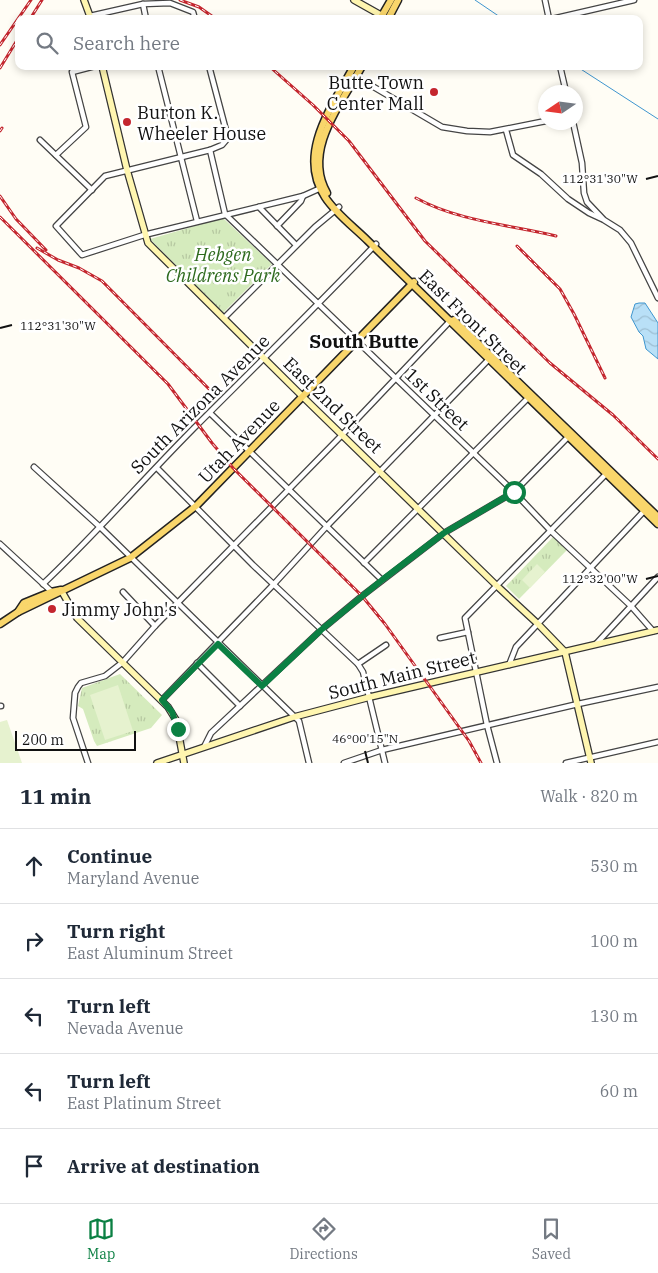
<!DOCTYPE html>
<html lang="en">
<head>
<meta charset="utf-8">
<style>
	:root { --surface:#fff; --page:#f2f2f3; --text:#1f2937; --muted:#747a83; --line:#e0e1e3; --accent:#0b8043 }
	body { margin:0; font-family:"IBM Plex Serif",serif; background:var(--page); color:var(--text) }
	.compass { position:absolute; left:538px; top:85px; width:45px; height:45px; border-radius:50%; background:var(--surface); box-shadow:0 2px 8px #0003; rotate:257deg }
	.scale { position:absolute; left:15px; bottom:12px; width:121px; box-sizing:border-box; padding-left:5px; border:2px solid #111; border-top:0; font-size:14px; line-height:18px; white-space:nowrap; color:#111; -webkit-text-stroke:4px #fff; paint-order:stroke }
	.stop { position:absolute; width:15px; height:15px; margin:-11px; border:4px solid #0b8043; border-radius:50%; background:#fff }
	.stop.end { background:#0b8043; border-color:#fff; box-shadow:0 1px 5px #0008 }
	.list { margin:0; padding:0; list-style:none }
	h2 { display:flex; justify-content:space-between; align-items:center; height:65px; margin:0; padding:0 20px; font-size:21px }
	h2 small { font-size:16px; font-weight:400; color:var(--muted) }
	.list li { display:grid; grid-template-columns:32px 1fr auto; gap:15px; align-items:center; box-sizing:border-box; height:75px; padding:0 20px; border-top:1px solid var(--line) }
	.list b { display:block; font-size:19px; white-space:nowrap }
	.list p { margin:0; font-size:16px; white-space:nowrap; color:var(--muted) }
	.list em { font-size:16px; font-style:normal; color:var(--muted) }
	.icon { flex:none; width:28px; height:28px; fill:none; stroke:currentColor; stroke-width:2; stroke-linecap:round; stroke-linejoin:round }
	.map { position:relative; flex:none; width:658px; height:763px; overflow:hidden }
	.search { position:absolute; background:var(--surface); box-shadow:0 2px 8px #0003; left:15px; right:15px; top:15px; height:55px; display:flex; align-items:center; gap:12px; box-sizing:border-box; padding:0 18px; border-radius:10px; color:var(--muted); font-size:19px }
	.sheet { height:440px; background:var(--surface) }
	nav { display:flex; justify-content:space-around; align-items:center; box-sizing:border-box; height:70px; border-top:1px solid var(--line); background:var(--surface); font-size:14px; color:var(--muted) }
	nav a { display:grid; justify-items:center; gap:2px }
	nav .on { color:var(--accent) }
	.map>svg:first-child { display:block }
</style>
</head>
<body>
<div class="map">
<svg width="658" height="763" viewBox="0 0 658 763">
	<defs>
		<pattern id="grass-tufts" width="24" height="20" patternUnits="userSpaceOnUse" patternTransform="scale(1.25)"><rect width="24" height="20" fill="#d5ebbd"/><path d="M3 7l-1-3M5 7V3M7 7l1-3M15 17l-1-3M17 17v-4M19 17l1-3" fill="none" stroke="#b6c8a1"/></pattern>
		<pattern id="water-waves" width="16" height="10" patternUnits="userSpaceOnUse" patternTransform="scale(1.25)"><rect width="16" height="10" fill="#b9e0f7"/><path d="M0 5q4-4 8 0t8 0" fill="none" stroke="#9ebfd3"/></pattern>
	</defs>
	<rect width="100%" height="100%" fill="#fffdf5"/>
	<!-- grass -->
	<g fill="url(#grass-tufts)">
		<path d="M223 218 272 264 223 313 150 239Z"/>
		<path d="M553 537 567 550 519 599 506 586Z"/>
		<path d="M120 674 162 715 151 728 97 746 94 741 83 709 78 706 82 688Z"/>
	</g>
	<!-- pitch -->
	<g fill="#e6f2cf">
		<path d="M537 564 545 572 530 588 522 580Z"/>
		<path d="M118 685 133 731 105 740 90 695Z"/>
		<path d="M7 720 22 763H0V722Z"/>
	</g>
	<!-- water -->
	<path fill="url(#water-waves)" stroke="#3f96cf" d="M639 303H645L658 323V359L646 349 643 336 639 332 631 317 635 304Z"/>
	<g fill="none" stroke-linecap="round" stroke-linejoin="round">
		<!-- stream -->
		<g stroke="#3f96cf" stroke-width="1">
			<path d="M475 0 503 19"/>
			<path d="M576 66 658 119"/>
		</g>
		<!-- street casing -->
		<g stroke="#444" stroke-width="7">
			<g id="street">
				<path d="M545 0 549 19"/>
				<path d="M143 4 146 19"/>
				<path d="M90 16 143 4 170 3 193 12 195 19"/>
				<path d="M552 19 634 0"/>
				<path d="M158 66 197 221"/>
				<path d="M209 66 228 138 222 145 210 150 105 176 56 226 82 255 144 235 303 196 323 187"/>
				<path d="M560 66 566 92"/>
				<path d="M355 76 442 127 467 131 490 132 546 121"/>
				<path d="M573 122 582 163 584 193 587 202 604 220 620 230 631 243 658 298"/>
				<path d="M506 130 513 155 541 174 568 199 589 213 602 219"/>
				<path d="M40 140 92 190"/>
				<path d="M210 150 225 214 514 492 551 531 631 606 653 631"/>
				<path d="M56 155 86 127 72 72 95 66"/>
				<path d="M259 207 296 245"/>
				<path d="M277 226 301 201 303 196"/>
				<path d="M224 318 315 227 339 207"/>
				<path d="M210 413 382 580"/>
				<path d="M34 467 100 527 299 721 309 763"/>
				<path d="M157 468 253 565 358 664 363 672 385 763"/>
				<path d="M0 544 52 592"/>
				<path d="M364 563 529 397"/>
				<path d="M43 584C97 533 146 476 198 424 258 364 318 305 376 244"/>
				<path d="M123 592 155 626"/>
				<path d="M440 638 468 632"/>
				<path d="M596 644 658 577"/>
				<path d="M197 663 240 706"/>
				<path d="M358 664 386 645"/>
				<path d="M509 665 516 647 645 510"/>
				<path d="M162 700 274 584 327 526 491 357"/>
				<path d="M0 706H1"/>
				<path d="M204 747 211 733 321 630 362 596 444 533 514 492 569 436"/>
				<path d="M88 763 73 718 75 693 78 687 81 683 105 676 123 662 155 626 342 435 451 320"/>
				<path d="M344 763 382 750 578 704 658 687"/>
				<path d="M497 763 487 725 465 618 607 473"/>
				<path d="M566 763 658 742"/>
			</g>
		</g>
		<!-- secondary casing -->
		<g stroke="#333" stroke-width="8">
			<g id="secondary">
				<path d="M84 0 91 19"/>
				<path d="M354 0 386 18"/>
				<path d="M102 66 127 170 148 243 303 397 497 586 538 624 565 652 591 763"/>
				<path d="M61 590 77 618 168 707 176 720 184 763"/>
				<path d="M157 763 294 717 370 697 658 630"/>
			</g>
		</g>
		<!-- primary casing -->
		<g stroke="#222" stroke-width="9">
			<g id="primary">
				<path d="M380 19 391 0"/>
				<path d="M388 19 398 0"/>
				<path d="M354 66C333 105 296 153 325 197 336 214 354 227 368 241L658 524"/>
				<path d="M327 193C302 150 342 103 362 66"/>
				<path d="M454 320 658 517"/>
				<path d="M18 612 130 558 196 506 414 282"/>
				<path d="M0 624 18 612 24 603 51 592 61 590"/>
			</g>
		</g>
		<!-- street -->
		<use href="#street" stroke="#fff" stroke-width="4.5"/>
		<!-- secondary -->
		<use href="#secondary" stroke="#fff6b0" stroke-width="5.5"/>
		<!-- primary -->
		<use href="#primary" stroke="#f9d66b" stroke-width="6"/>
		<!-- rail casing -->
		<g stroke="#c4262e" stroke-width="3">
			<g id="rail">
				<path d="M180 0 199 7 216 19"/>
				<path d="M30 19 42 0"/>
				<path d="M0 45 31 0"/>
				<path d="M269 66 313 105 349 141 425 241 550 363 613 415 658 459"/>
				<path d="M0 68 19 37"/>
				<path d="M0 131 2 128"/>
				<path d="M0 196 16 219 46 250"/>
				<path d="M416 198C458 221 510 225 556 236"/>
				<path d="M0 217 168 384 212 443 233 468 362 596 385 624 469 741 481 763"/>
				<path d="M517 246 560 289 574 314 605 378"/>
				<path d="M37 248 58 260 79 268 102 281 210 390"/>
			</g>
		</g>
		<!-- rail -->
		<use href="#rail" stroke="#fff" stroke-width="1" stroke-dasharray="4" stroke-linecap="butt"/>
	</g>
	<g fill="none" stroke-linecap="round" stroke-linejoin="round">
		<!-- route -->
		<path stroke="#0b8043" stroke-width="6" d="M178 729 172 712 162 700 218 644 262 686 321 630 382 580 444 533 514 492"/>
	</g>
	<!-- ticks -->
	<path fill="none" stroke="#111" stroke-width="2" d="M646 179 658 176M0 328 12 325M646 579 658 576M365 751 368 763"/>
	<!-- markers -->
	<g fill="#c4262e" stroke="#fff" stroke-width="2">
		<circle cx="434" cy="92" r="5"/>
		<circle cx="127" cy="122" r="5"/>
		<circle cx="52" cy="609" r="5"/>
	</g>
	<g text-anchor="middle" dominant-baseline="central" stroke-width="5" stroke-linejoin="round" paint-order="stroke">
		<!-- poi labels -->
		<g font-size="18" fill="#111" stroke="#fff" text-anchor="start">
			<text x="424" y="82" text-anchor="end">Butte Town<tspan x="424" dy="21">Center Mall</tspan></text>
			<text x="137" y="112">Burton K.<tspan x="137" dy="21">Wheeler House</tspan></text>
			<text x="62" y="609">Jimmy John's</text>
		</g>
		<!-- park labels -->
		<g font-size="18" font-style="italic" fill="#2f6b1f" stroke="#fff">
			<text x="223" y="254">Hebgen<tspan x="223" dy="21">Childrens Park</tspan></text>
		</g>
		<!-- street labels -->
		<g font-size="18" fill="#111" stroke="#fff">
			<text transform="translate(473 322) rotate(44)">East Front Street</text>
			<text transform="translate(437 399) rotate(44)">1st Street</text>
			<text transform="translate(200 404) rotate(-45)">South Arizona Avenue</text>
			<text transform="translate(333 405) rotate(44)">East 2nd Street</text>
			<text transform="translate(239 441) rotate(-46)">Utah Avenue</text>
			<text transform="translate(402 675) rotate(-14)">South Main Street</text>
		</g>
		<!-- neighbourhood labels -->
		<g font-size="19" font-weight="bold" fill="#111" stroke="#fff">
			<text x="364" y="341">South Butte</text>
		</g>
	</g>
	<g font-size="12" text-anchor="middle" fill="#111" stroke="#fff" stroke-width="5" stroke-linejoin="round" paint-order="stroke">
		<text x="600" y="183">112°31'30"W</text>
		<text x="58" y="330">112°31'30"W</text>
		<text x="600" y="583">112°32'00"W</text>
		<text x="365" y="743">46°00'15"N</text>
	</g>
</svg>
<svg class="compass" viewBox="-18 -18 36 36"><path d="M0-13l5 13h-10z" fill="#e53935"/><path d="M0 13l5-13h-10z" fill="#747a83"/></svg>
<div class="scale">200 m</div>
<div class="stop" style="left:514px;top:492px"></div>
<div class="stop end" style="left:178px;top:729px"></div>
<div class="search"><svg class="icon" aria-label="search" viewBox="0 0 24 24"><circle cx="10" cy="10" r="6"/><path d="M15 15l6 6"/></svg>Search here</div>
</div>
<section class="sheet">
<h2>11 min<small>Walk · 820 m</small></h2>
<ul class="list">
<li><svg class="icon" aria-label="ahead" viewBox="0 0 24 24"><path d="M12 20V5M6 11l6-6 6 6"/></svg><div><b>Continue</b><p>Maryland Avenue</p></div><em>530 m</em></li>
<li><svg class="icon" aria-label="right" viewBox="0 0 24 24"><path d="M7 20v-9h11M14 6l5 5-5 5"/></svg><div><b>Turn right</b><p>East Aluminum Street</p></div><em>100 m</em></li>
<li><svg class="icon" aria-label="left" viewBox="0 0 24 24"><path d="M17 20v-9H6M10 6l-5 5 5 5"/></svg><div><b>Turn left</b><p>Nevada Avenue</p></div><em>130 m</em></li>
<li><svg class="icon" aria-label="left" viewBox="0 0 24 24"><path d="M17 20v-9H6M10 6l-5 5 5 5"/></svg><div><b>Turn left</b><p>East Platinum Street</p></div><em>60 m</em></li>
<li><svg class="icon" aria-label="arrive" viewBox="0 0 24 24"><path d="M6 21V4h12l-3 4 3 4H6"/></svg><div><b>Arrive at destination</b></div></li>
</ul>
</section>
<nav>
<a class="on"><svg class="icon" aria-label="map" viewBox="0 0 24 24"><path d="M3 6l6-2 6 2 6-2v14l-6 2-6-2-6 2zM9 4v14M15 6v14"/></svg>Map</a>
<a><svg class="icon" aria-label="directions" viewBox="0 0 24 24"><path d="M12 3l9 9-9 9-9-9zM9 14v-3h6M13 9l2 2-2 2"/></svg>Directions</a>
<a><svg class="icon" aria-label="saved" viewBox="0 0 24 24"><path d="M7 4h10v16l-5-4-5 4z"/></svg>Saved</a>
</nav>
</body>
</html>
